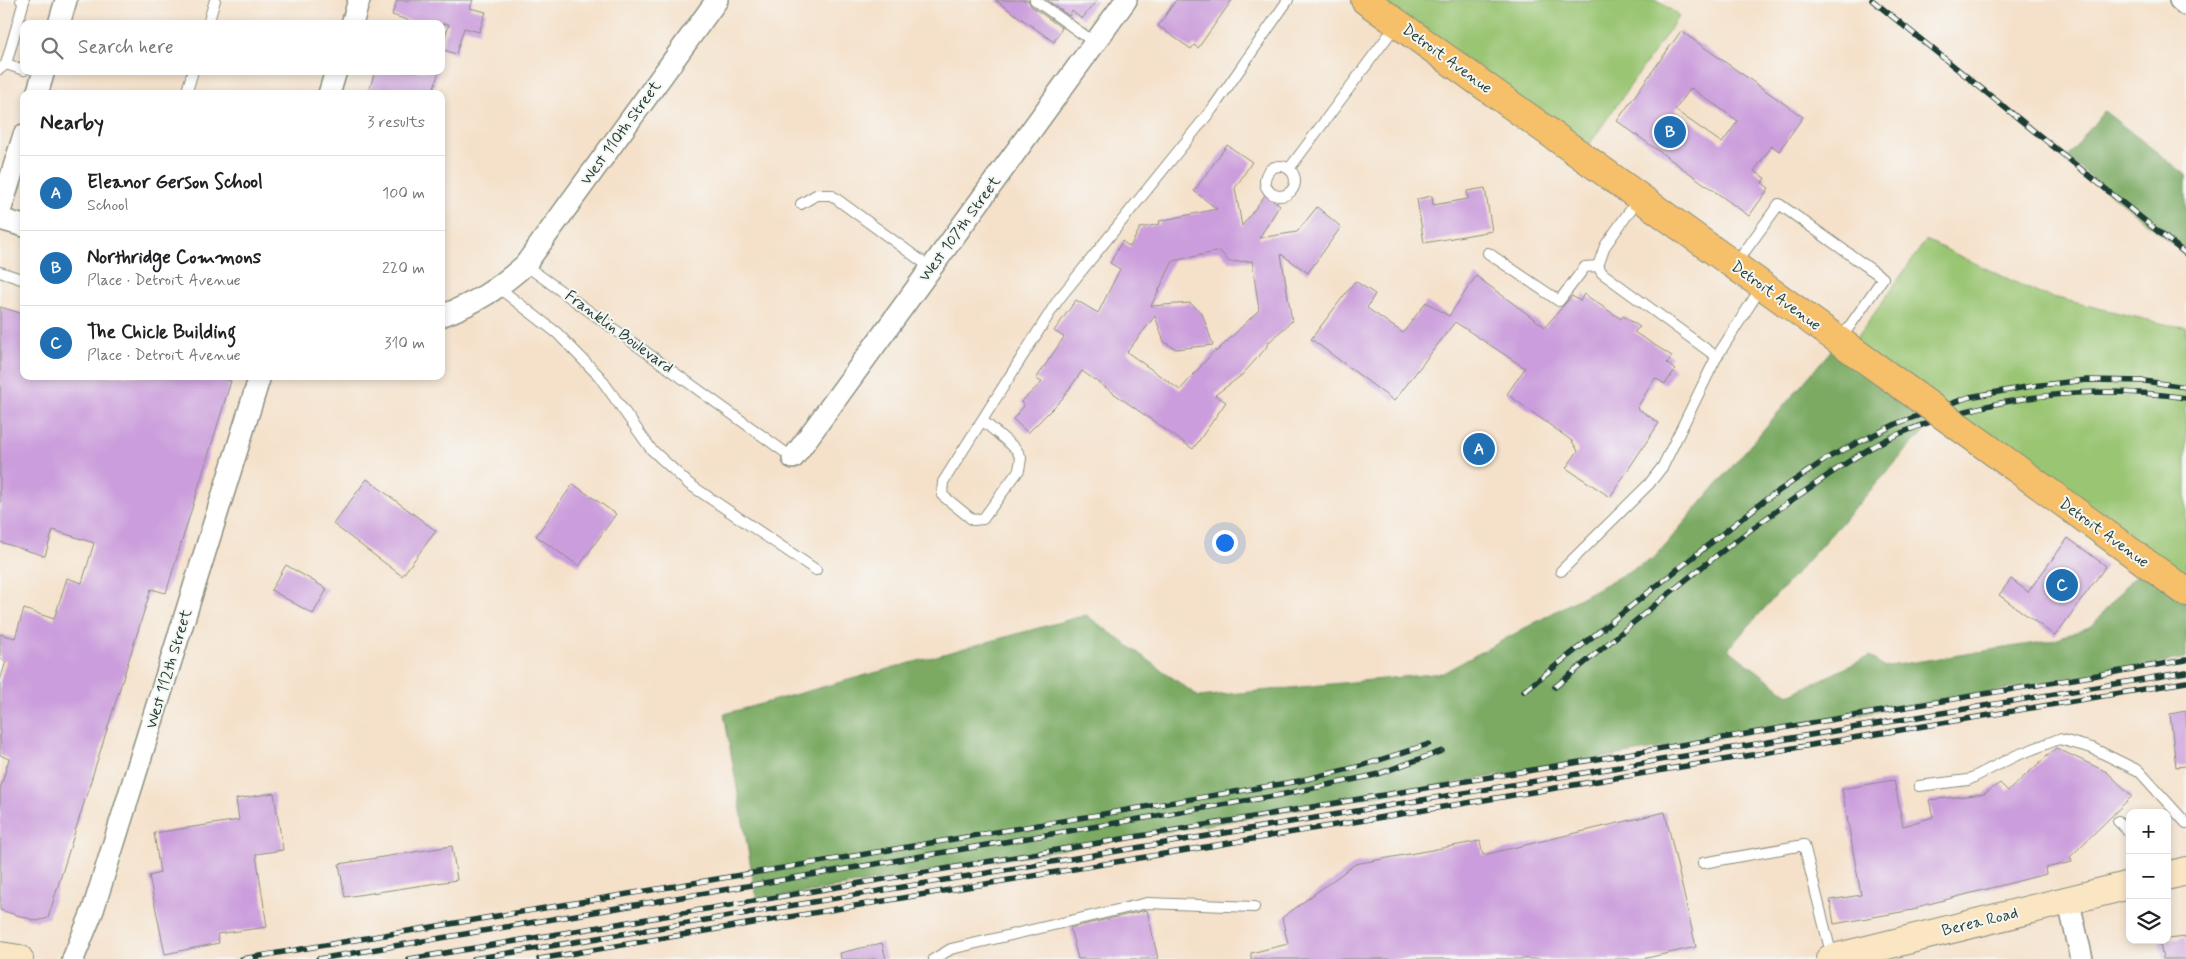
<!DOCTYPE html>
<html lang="en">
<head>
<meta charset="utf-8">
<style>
	:root { --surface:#fff; --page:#f6f6f6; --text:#202124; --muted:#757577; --line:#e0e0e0; --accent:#1f6fb2 }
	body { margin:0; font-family:Mynerve,sans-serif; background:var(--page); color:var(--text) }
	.controls { position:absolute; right:15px; bottom:15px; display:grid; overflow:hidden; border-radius:10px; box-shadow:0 2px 8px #0003 }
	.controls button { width:45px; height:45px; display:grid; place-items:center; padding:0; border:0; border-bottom:1px solid var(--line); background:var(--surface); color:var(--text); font:25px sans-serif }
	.you { position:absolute; left:1224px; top:542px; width:18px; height:18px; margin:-12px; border:4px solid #fff; border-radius:50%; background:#1a73e8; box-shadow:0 0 0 8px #1a73e833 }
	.badge { display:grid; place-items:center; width:32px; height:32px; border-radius:50%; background:var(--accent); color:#fff; font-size:16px; font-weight:700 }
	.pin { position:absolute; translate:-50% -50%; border:2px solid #fff; box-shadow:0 1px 5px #0006 }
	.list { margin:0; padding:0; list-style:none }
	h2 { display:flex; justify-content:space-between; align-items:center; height:65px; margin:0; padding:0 20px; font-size:21px }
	h2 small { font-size:16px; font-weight:400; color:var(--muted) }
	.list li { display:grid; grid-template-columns:32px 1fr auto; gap:15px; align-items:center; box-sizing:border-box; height:75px; padding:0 20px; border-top:1px solid var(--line) }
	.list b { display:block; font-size:19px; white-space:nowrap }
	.list p { margin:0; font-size:16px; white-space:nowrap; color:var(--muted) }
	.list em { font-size:16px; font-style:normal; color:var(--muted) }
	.icon { flex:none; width:28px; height:28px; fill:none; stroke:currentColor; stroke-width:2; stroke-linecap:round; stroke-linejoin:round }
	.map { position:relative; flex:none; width:2186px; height:959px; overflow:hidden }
	.search { position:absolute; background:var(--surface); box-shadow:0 2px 8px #0003; left:20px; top:20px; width:425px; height:55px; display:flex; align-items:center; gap:12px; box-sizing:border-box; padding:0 18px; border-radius:10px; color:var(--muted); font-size:19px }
	.panel { position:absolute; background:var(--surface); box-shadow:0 2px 8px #0003; left:20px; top:90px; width:425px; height:290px; border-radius:10px }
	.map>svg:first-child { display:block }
</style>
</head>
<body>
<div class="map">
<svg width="2186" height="959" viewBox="0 0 2186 959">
	<rect width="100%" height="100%" fill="#f6f6f2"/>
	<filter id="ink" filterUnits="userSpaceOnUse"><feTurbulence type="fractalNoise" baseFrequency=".02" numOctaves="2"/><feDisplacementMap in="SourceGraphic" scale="10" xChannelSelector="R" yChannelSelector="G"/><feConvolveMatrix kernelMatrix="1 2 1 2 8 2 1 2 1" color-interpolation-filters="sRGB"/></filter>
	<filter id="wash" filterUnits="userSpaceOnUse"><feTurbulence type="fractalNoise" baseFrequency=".0096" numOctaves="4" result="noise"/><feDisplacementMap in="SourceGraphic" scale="20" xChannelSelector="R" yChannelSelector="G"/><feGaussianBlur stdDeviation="1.12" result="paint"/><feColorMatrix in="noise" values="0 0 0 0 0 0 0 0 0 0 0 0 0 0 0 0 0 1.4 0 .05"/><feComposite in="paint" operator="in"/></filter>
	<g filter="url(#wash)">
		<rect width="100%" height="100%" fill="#f5e1ca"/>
		<!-- green -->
		<g fill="#9ac572" stroke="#5c8153">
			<path d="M1365 0H1658L1679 16 1581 156Z"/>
			<path d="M1926 240 2040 294 2169 325 2186 327V592L1850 348Z"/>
		</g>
		<!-- forest -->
		<g fill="#7baa64" stroke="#4d744c">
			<path d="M2104 111 2186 175V255L2067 158Z"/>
			<path d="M1839 341 1940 413 1728 649 1789 695 1870 656 1883 667 2055 640 2092 626 2145 563 2186 592V659L757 901 724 714 1086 615 1199 697 1443 673 1655 557Z"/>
		</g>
		<g id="blocks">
			<!-- building -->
			<g fill="#cb9ddc" fill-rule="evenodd">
				<path d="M397 0H473L470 8 486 12 479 32 464 28 456 54 441 49 449 24H420L392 15Z"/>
				<path d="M995 0H1028L1031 6 1062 28 1054 42Z"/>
				<path d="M1047 0H1097L1082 19 1072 11 1069 16Z"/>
				<path d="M1176 0H1232L1198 48 1194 45 1191 49 1158 26Z"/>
				<path d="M1681 31 1803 117 1779 151 1772 146 1754 171 1765 178 1762 183 1769 188 1749 216 1617 121ZM1691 88 1738 121 1722 143 1675 110Z"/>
				<path d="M375 71H439L432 94H368Z"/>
				<path d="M1227 145 1252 162 1235 188 1242 226 1266 194 1280 205 1259 238 1297 232 1317 207 1341 227 1308 273 1281 254 1292 321 1268 343 1266 348 1242 375 1215 395 1226 402 1193 449 1082 371 1062 399 1028 433 1013 419 1024 406 1021 402 1042 382 1036 379 1064 337 1054 331 1076 300 1098 313 1120 269 1110 263 1122 241 1130 247 1140 228 1160 224 1159 221 1217 209 1194 191ZM1220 251 1229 262 1252 261 1259 310 1216 352 1215 350 1180 390 1127 352 1155 316 1164 342 1176 349 1213 345 1202 313 1190 303 1151 306 1173 261Z"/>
				<path d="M1485 188 1492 231 1424 243 1417 199 1432 196 1433 205 1468 199 1467 191Z"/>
				<path d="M1476 276 1545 327 1572 296 1580 301 1584 294 1621 319 1623 316 1640 327 1634 332 1672 356 1667 363 1675 370 1665 384 1655 378 1637 408 1659 423 1610 497 1566 468 1578 451 1572 441 1507 394 1525 368 1455 322 1394 401 1311 339 1355 281 1375 294 1367 308 1403 333 1426 302 1449 316Z"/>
				<path d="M0 307 24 314V376H217L231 381 166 593 151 589 48 918 37 921 0 910V789L9 759 0 755V681L6 661 0 659V634L15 638 24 609 54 619 67 578 82 583 94 543 53 530 45 556 0 542Z"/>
				<path d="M367 479 436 531 402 576 333 524Z"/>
				<path d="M573 484 616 514 579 566 536 536Z"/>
				<path d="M2068 538 2106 566 2055 636 1999 595 2011 579 2028 592Z"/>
				<path d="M286 565 327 589 313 614 271 590Z"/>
				<path d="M2186 711V766L2176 767 2170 714Z"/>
				<path d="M2056 748 2107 772 2132 796 2070 857 2072 862 2045 868 2046 874 1917 907 1918 909 1834 924 1830 900 1861 895 1842 789 1894 780 1903 826 1933 817 1929 800 1984 794 2000 783 2008 791Z"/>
				<path d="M274 793 283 850 256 854 267 927 217 934 219 943 165 954 149 876 160 873 154 833 239 820 236 799Z"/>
				<path d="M1665 812 1696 947 1642 959H1251V953L1288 944 1282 918 1355 864 1480 841 1483 855Z"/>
				<path d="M452 846 457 880 345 897 339 864Z"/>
				<path d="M1147 910 1158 959H1078L1070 928Z"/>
				<path d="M2186 937V959H2163L2159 940Z"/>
				<path d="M882 943 886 959H841L840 953Z"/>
			</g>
		</g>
	</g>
	<g filter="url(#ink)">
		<use href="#blocks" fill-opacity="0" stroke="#8a8f7f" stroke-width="1"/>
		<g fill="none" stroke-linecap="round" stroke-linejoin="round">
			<!-- lane casing -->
			<g stroke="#8a8f7f" stroke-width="12">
				<g id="lane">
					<path d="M1035 0 1095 43"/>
					<path d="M208 24 215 0"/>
					<path d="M6 64 24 70"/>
					<path d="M0 69 6 64 24 1 21 0"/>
					<path d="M186 94 193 71"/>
					<circle cx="1280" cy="181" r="15"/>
					<path d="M1289 169 1397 24"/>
					<path d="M1639 198 1605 246 1598 266 1602 273 1717 357"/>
					<path d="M801 204 816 195H831L931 268"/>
					<path d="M1488 253 1559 301 1585 267 1598 266"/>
					<path d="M525 265 793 458"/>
					<path d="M1735 265 1779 204 1883 278 1840 340"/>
					<path d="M0 272 24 280"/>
					<path d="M499 288 557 333 599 376 651 449 689 484 816 570"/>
					<path d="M983 421 1016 449 1021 458 1019 470 983 519 973 520 942 495 943 482 1058 300 1213 108 1288 0"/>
					<path d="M1561 571 1649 484 1663 466 1716 358 1762 286"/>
					<path d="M1919 786 1968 780 2015 756 2059 739 2092 748 2139 771 2186 823"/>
					<path d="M2118 821 2130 833"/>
					<path d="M1703 863 1804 845 1832 957"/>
					<path d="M934 959 951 949 1147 903 1254 907"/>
				</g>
			</g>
			<!-- street casing -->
			<g stroke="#8a8f7f" stroke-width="24">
				<g id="street">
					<path d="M2180 0 2186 5"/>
					<path d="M59 24 66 0"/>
					<path d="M352 24 359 0"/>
					<path d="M37 94 44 71"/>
					<path d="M329 94 336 71"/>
					<path d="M0 211 24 135"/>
					<path d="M0 219 24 226"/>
					<path d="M441 316C478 302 496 290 525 265L717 0"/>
					<path d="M793 458 1126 0"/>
					<path d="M2068 899 2082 959"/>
					<path d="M73 959 93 910 260 376"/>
				</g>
			</g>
			<!-- secondary casing -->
			<g stroke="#8a8f7f" stroke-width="30">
				<g id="secondary">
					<path d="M2167 876 2186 871"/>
					<path d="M0 956 19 959"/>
					<path d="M1830 959 2130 885"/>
				</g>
			</g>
			<!-- primary casing -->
			<g stroke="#8a8f7f" stroke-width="30">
				<g id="primary">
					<path d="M1365 0 1919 398"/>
					<path d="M1962 429 2186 592"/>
				</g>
			</g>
			<!-- lane -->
			<use href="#lane" stroke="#fff" stroke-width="10"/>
			<!-- street -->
			<use href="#street" stroke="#fff" stroke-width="21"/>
			<!-- secondary -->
			<use href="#secondary" stroke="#fbe6c4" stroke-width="28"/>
			<!-- primary -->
			<use href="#primary" stroke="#f6c06b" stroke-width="28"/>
			<!-- rail casing -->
			<g stroke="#1f3d34" stroke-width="5.5">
				<g id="rail">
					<path d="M1872 0 2186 254"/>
					<path d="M1555 687C1639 619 1721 547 1811 487 1837 469 1871 445 1901 433 1989 397 2092 383 2186 398"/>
					<path d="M1524 691 1765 500 1831 456 1898 423 1969 397 2032 386 2087 380 2144 381 2186 387"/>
					<path d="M242 959 1299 781 1361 766 1429 744"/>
					<path d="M318 959 1280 795 1375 775 1442 751"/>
					<path d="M409 959 2186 660"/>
					<path d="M473 959 2186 672"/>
					<path d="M539 959 2186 682"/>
				</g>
			</g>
			<!-- rail -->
			<use href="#rail" stroke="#f6f6f2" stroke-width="4" stroke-dasharray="11" stroke-linecap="butt"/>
			<!-- primary-bridge casing -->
			<g stroke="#8a8f7f" stroke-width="30" stroke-linecap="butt">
				<path id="primary-bridge" d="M1919 398 1962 429"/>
			</g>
			<!-- primary-bridge -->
			<use href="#primary-bridge" stroke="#f6c06b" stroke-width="28"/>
		</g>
	</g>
	<g text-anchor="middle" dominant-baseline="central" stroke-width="4" stroke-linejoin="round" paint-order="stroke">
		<!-- street labels -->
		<g font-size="16" fill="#1f3d34" stroke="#f6f6f2">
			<text transform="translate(1447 59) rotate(36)">Detroit Avenue</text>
			<text transform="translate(621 133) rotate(-54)">West 110th Street</text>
			<text transform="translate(960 229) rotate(-54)">West 107th Street</text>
			<text transform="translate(1776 296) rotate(36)">Detroit Avenue</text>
			<text transform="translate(619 332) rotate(36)">Franklin Boulevard</text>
			<text transform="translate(2104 533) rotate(36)">Detroit Avenue</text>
			<text transform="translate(169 669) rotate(-73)">West 112th Street</text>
			<text transform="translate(1980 922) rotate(-14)">Berea Road</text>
		</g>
	</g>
</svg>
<div class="controls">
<button>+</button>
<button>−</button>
<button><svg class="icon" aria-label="layers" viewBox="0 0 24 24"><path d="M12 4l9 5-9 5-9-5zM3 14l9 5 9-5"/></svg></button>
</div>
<div class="you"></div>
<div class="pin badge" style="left:1479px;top:449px">A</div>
<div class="pin badge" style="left:1670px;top:132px">B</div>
<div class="pin badge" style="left:2062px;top:585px">C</div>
<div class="search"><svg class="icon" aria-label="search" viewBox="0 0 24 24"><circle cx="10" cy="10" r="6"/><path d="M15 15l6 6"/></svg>Search here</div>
<section class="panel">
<h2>Nearby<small>3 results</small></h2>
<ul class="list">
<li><span class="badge">A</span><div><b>Eleanor Gerson School</b><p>School</p></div><em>100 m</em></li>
<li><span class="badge">B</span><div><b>Northridge Commons</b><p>Place · Detroit Avenue</p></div><em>220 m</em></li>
<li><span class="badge">C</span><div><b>The Chicle Building</b><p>Place · Detroit Avenue</p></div><em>310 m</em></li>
</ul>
</section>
</div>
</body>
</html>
